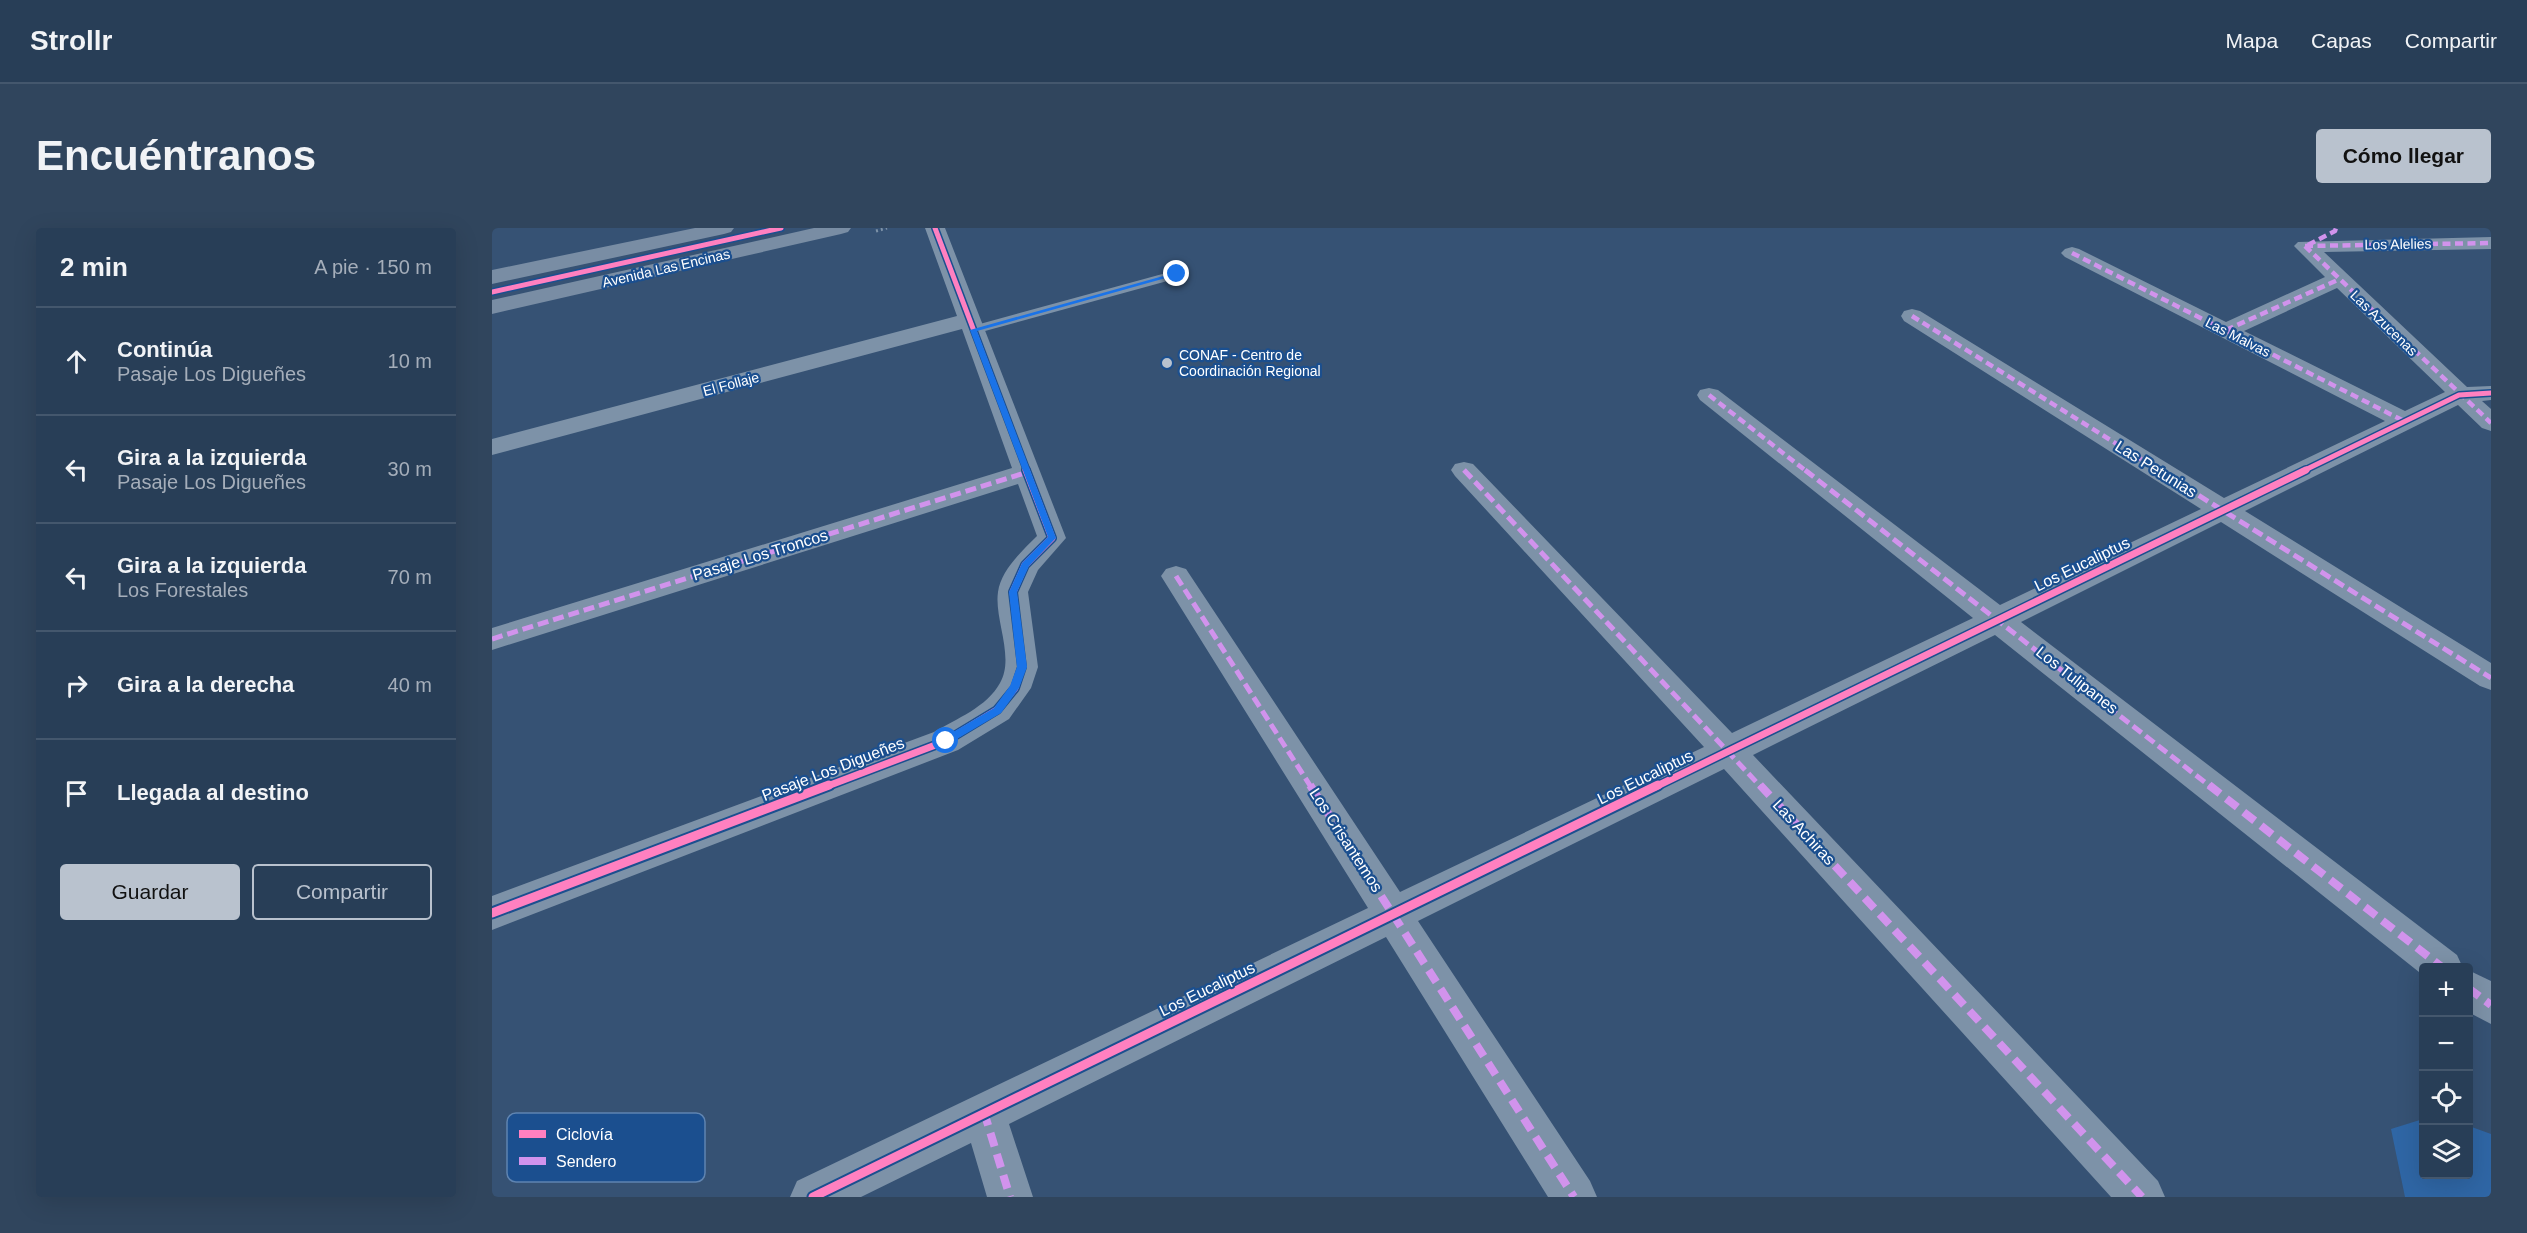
<!DOCTYPE html>
<html lang="es">
<head>
<meta charset="utf-8">
<style>
	:root { --surface:#283e57; --page:#30455d; --text:#f1f3f6; --muted:#a5aeba; --line:#44576d; --accent:#b9c2ce }
	body { margin:0; font-family:Arial,sans-serif; background:var(--page); color:var(--text) }
	.controls { position:absolute; right:18px; bottom:18px; display:grid; overflow:hidden; border-radius:6px; box-shadow:0 6px 24px #0002 }
	.controls button { width:54px; height:54px; display:grid; place-items:center; padding:0; border:0; border-bottom:2px solid var(--line); background:var(--surface); color:var(--text); font:30px sans-serif }
	.stop { position:absolute; width:18px; height:18px; margin:-14px; border:4px solid #1a73e8; border-radius:50%; background:#fff }
	.stop.end { background:#1a73e8; border-color:#fff; box-shadow:0 2px 6px #0008 }
	.list { margin:0; padding:0; list-style:none }
	h2 { display:flex; justify-content:space-between; align-items:center; height:78px; margin:0; padding:0 24px; font-size:26px }
	h2 small { font-size:20px; font-weight:400; color:var(--muted) }
	.list li { display:grid; grid-template-columns:39px 1fr auto; gap:18px; align-items:center; box-sizing:border-box; height:108px; padding:0 24px; border-top:2px solid var(--line) }
	.list b { display:block; font-size:22px; white-space:nowrap }
	.list p { margin:0; font-size:20px; white-space:nowrap; color:var(--muted) }
	.list em { font-size:20px; font-style:normal; color:var(--muted) }
	.actions { display:flex; gap:12px; padding:18px 24px }
	.actions a { flex:1; padding:14px 0; border:2px solid var(--accent); border-radius:6px; text-align:center; font-size:21px; color:var(--accent) }
	.actions .main { background:var(--accent); color:#111 }
	.icon { flex:none; width:33px; height:33px; fill:none; stroke:currentColor; stroke-width:2; stroke-linecap:round; stroke-linejoin:round }
	.map { position:relative; flex:none; width:1999px; height:969px; overflow:hidden; border-radius:6px }
	header { display:flex; align-items:center; gap:36px; box-sizing:border-box; height:84px; padding:0 30px; background:var(--surface); border-bottom:2px solid var(--line) }
	header strong { font-size:28px }
	nav { display:flex; gap:33px; margin-inline-start:auto; font-size:21px }
	.intro { display:flex; align-items:center; justify-content:space-between; box-sizing:border-box; height:144px; padding:0 36px }
	h1 { margin:0; font-size:42px }
	.button { padding:15px 27px; border-radius:6px; background:var(--accent); color:#111; font-size:21px; font-weight:700 }
	main { display:flex; gap:36px; padding:0 36px }
	aside { flex:1; background:var(--surface); border-radius:6px; box-shadow:0 6px 24px #0002 }
	.map>svg:first-child { display:block }
</style>
</head>
<body>
<header>
<strong>Strollr</strong>
<nav><a>Mapa</a><a>Capas</a><a>Compartir</a></nav>
</header>
<div class="intro"><h1>Encuéntranos</h1><a class="button">Cómo llegar</a></div>
<main>
<aside>
<h2>2 min<small>A pie · 150 m</small></h2>
<ul class="list">
<li><svg class="icon" aria-label="ahead" viewBox="0 0 24 24"><path d="M12 20V5M6 11l6-6 6 6"/></svg><div><b>Continúa</b><p>Pasaje Los Digueñes</p></div><em>10 m</em></li>
<li><svg class="icon" aria-label="left" viewBox="0 0 24 24"><path d="M17 20v-9H6M10 6l-5 5 5 5"/></svg><div><b>Gira a la izquierda</b><p>Pasaje Los Digueñes</p></div><em>30 m</em></li>
<li><svg class="icon" aria-label="left" viewBox="0 0 24 24"><path d="M17 20v-9H6M10 6l-5 5 5 5"/></svg><div><b>Gira a la izquierda</b><p>Los Forestales</p></div><em>70 m</em></li>
<li><svg class="icon" aria-label="right" viewBox="0 0 24 24"><path d="M7 20v-9h11M14 6l5 5-5 5"/></svg><div><b>Gira a la derecha</b></div><em>40 m</em></li>
<li><svg class="icon" aria-label="arrive" viewBox="0 0 24 24"><path d="M6 21V4h12l-3 4 3 4H6"/></svg><div><b>Llegada al destino</b></div></li>
</ul>
<div class="actions"><a class="main">Guardar</a><a>Compartir</a></div>
</aside>
<div class="map">
<svg width="1999" height="969" viewBox="0 0 1999 969">
	<rect width="100%" height="100%" fill="#365274"/>
	<!-- green -->
	<path fill="#2f66a5" d="M1931 891 1932 946H1976L1977 898 1999 906V969H1913L1899 901Z"/>
	<g fill="none" stroke-linecap="round" stroke-linejoin="round">
		<!-- path -->
		<path stroke="#7d92a8" stroke-width="3" stroke-dasharray="2 3" stroke-linecap="butt" d="M384 3 395 0"/>
		<!-- lane -->
		<path fill="#7d92a8" fill-rule="evenodd" d="M685 42 692 46 690 49 482 106 475 102 477 99Z"/>
		<!-- street -->
		<g fill="#7d92a8" fill-rule="evenodd">
			<path d="M433 0H453L574 310 546 342 536 364 546 439 539 460 517 491 466 522 0 702V668L442 504C464 491 495 479 508 455 523 429 502 391 506 364 509 342 530 323 545 308L526 256 0 422V400L520 240 470 101 0 227V211L465 88Z"/>
			<path d="M1999 9V21L1832 24 1975 159 1999 158V172L1990 173 1999 181V203L1990 200 1966 177 1753 283 1999 435V462L1988 458 1729 294 1529 394 1965 727 1971 740H1932V748L1503 407 1261 527 1666 953 1673 969H1619L1232 541 926 693 1098 953 1105 969H1056L894 709 517 896 541 969H495L479 915 369 969H298L305 953 876 680 669 348 674 341 684 338 694 341 908 664 1212 519 963 248 959 242 963 236 972 234 981 236 1240 505 1481 390 1208 172 1205 167 1208 162 1217 160 1226 162 1508 377 1709 281 1412 93 1409 88 1412 83 1420 81 1428 83 1732 270 1893 193 1573 29 1569 25 1573 21 1580 19 1587 21 1734 94 1833 49 1802 18 1806 14ZM1845 60 1953 164 1913 183 1752 103Z"/>
			<path d="M1976 742 1999 753V796L1976 784Z"/>
		</g>
		<!-- secondary -->
		<g fill="#798da4" fill-rule="evenodd">
			<path d="M203 0H242L239 4 232 6 0 56V42Z"/>
			<path d="M322 0H359L356 4 349 6 0 86V72Z"/>
		</g>
		<!-- quiet-far2 -->
		<g stroke="#d193ec" stroke-width="4.5" stroke-dasharray="8 4.5" stroke-linecap="butt">
			<path d="M1816 17 1843 3 1844 0"/>
			<path d="M1813 18 1999 195"/>
			<path d="M1813 18 1999 15"/>
			<path d="M1580 25 1912 193"/>
			<path d="M1420 88 1668 243"/>
			<path d="M1734 102 1848 51"/>
			<path d="M1217 167 1314 243"/>
		</g>
		<!-- quiet-far1 -->
		<g stroke="#d193ec" stroke-width="5" stroke-dasharray="11 5" stroke-linecap="butt">
			<path d="M972 242 1269 559"/>
			<path d="M1313 242 1719 559"/>
			<path d="M1666 242 1999 450"/>
			<path d="M684 348 819 559"/>
			<path d="M0 411 536 244"/>
		</g>
		<!-- quiet -->
		<g stroke="#d193ec" stroke-width="8" stroke-dasharray="14 8" stroke-linecap="butt">
			<path d="M818 557 1082 969"/>
			<path d="M1268 557 1650 969"/>
			<path d="M1717 557 1951 740"/>
			<path d="M1976 760 1999 777"/>
			<path d="M492 884 518 969"/>
		</g>
		<!-- cycleway-far2 casing -->
		<g stroke="#1b4f8f" stroke-width="8">
			<g id="cycleway-far2">
				<path d="M443 0 535 243"/>
				<path d="M0 64 289 0"/>
				<path d="M1811 243 1967 167 1999 165"/>
			</g>
		</g>
		<!-- cycleway-far1 casing -->
		<g stroke="#1b4f8f" stroke-width="10">
			<g id="cycleway-far1">
				<path d="M333 559 454 513 505 482 523 460 530 439 521 364 533 337 560 310 534 242"/>
				<path d="M1163 559 1814 242"/>
			</g>
		</g>
		<!-- cycleway casing -->
		<g stroke="#1b4f8f" stroke-width="13">
			<g id="cycleway">
				<path d="M0 685 337 557"/>
				<path d="M321 969 1166 557"/>
			</g>
		</g>
		<!-- cycleway-far2 -->
		<use href="#cycleway-far2" stroke="#ff80c0" stroke-width="5"/>
		<!-- cycleway-far1 -->
		<use href="#cycleway-far1" stroke="#ff80c0" stroke-width="7"/>
		<!-- cycleway -->
		<use href="#cycleway" stroke="#ff80c0" stroke-width="9"/>
	</g>
	<!-- route -->
	<path fill="#1a73e8" d="M682 45 688 46 485 103 564 310 537 338 525 364 535 439 527 460 509 485 458 515H451V510L502 480 518 458 525 439 517 364 530 335 556 309 478 102Z"/>
	<!-- markers -->
	<circle fill="#b9c2ce" stroke="#1b4f8f" stroke-width="2" cx="675" cy="135" r="6"/>
	<g text-anchor="middle" dominant-baseline="central" stroke-width="4.5" stroke-linejoin="round" paint-order="stroke">
		<!-- far-street labels -->
		<g font-size="14" fill="#fff" stroke="#1b4f8f">
			<text transform="translate(1906 16) rotate(-1)">Los Alelies</text>
			<text transform="translate(174 40) rotate(-13)">Avenida Las Encinas</text>
			<text transform="translate(1892 95) rotate(44)">Las Azucenas</text>
			<text transform="translate(1746 109) rotate(27)">Las Malvas</text>
			<text transform="translate(239 156) rotate(-15)">El Follaje</text>
		</g>
		<!-- far-poi labels -->
		<g font-size="14" fill="#fff" stroke="#1b4f8f" text-anchor="start">
			<text x="687" y="127">CONAF - Centro de<tspan x="687" dy="16">Coordinación Regional</tspan></text>
		</g>
		<!-- street labels -->
		<g font-size="16" fill="#fff" stroke="#1b4f8f">
			<text transform="translate(1664 241) rotate(32)">Las Petunias</text>
			<text transform="translate(268 327) rotate(-17)">Pasaje Los Troncos</text>
			<text transform="translate(1590 336) rotate(-26)">Los Eucaliptus</text>
			<text transform="translate(1585 452) rotate(38)">Los Tulipanes</text>
			<text transform="translate(341 541) rotate(-21)">Pasaje Los Digueñes</text>
			<text transform="translate(1153 549) rotate(-26)">Los Eucaliptus</text>
			<text transform="translate(1312 604) rotate(47)">Las Achiras</text>
			<text transform="translate(854 612) rotate(57)">Los Crisantemos</text>
			<text transform="translate(715 761) rotate(-26)">Los Eucaliptus</text>
		</g>
	</g>
	<!-- legend -->
	<rect x="15" y="885" width="198" height="69" rx="9" fill="#1b4f8f" stroke="#5f84b1" stroke-width="1.5"/>
	<rect x="27" y="902" width="27" height="8" fill="#ff80c0"/>
	<rect x="27" y="929" width="27" height="8" fill="#d193ec"/>
	<g font-size="16" fill="#fff">
		<text x="64" y="912">Ciclovía</text>
		<text x="64" y="939">Sendero</text>
	</g>
</svg>
<div class="controls">
<button>+</button>
<button>−</button>
<button><svg class="icon" aria-label="locate" viewBox="0 0 24 24"><circle cx="12" cy="12" r="6"/><path d="M12 2v4M12 18v4M2 12h4M18 12h4"/></svg></button>
<button><svg class="icon" aria-label="layers" viewBox="0 0 24 24"><path d="M12 4l9 5-9 5-9-5zM3 14l9 5 9-5"/></svg></button>
</div>
<div class="stop" style="left:454px;top:513px"></div>
<div class="stop end" style="left:685px;top:46px"></div>
</div>
</main>
</body>
</html>
